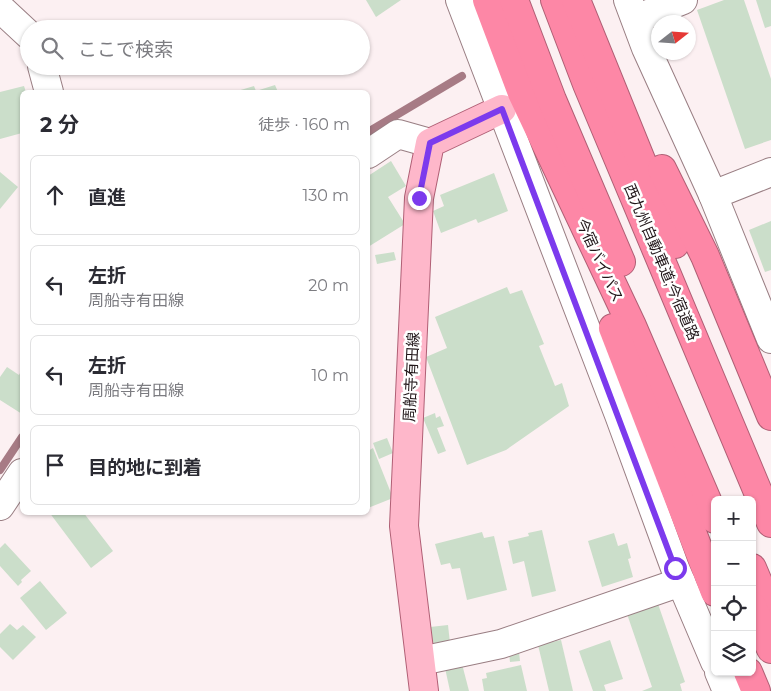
<!DOCTYPE html>
<html lang="ja">
<head>
<meta charset="utf-8">
<style>
	:root { --surface:#fff; --page:#f2f2f3; --text:#2b2b33; --muted:#7c7c81; --line:#e1e1e2 }
	body { margin:0; font-family:Montserrat,"Noto Sans JP",sans-serif; background:var(--page); color:var(--text) }
	.controls { position:absolute; right:15px; bottom:15px; display:grid; overflow:hidden; border-radius:8px; box-shadow:0 1px 4px #0004 }
	.controls button { width:45px; height:45px; display:grid; place-items:center; padding:0; border:0; border-bottom:1px solid var(--line); background:var(--surface); color:var(--text); font:25px sans-serif }
	.compass { position:absolute; left:651px; top:15px; width:45px; height:45px; border-radius:50%; background:var(--surface); box-shadow:0 1px 4px #0004; rotate:73deg }
	.stop { position:absolute; width:15px; height:15px; margin:-11px; border:4px solid #7c3aed; border-radius:50%; background:#fff }
	.stop.end { background:#7c3aed; border-color:#fff; box-shadow:0 1px 5px #0008 }
	.list { margin:0; padding:0; list-style:none }
	h2 { display:flex; justify-content:space-between; align-items:center; height:65px; margin:0; padding:0 20px; font-size:21px }
	h2 small { font-size:16px; font-weight:400; color:var(--muted) }
	.list li { display:grid; grid-template-columns:32px 1fr auto; gap:15px; align-items:center; box-sizing:border-box; height:80px; margin:0 10px 10px; padding:0 10px; border:1px solid var(--line); border-radius:8px }
	.list b { display:block; font-size:19px; white-space:nowrap }
	.list p { margin:0; font-size:16px; white-space:nowrap; color:var(--muted) }
	.list em { font-size:16px; font-style:normal; color:var(--muted) }
	.icon { flex:none; width:28px; height:28px; fill:none; stroke:currentColor; stroke-width:2; stroke-linecap:round; stroke-linejoin:round }
	.map { position:relative; flex:none; width:771px; height:691px; overflow:hidden }
	.search { position:absolute; background:var(--surface); box-shadow:0 1px 4px #0004; left:20px; top:20px; width:350px; height:55px; display:flex; align-items:center; gap:12px; box-sizing:border-box; padding:0 18px; border-radius:28px; color:var(--muted); font-size:19px }
	.panel { position:absolute; background:var(--surface); box-shadow:0 1px 4px #0004; left:20px; top:90px; width:350px; height:425px; border-radius:8px }
	.map>svg:first-child { display:block }
</style>
</head>
<body>
<div class="map">
<svg width="771" height="691" viewBox="0 0 771 691">
	<rect width="100%" height="100%" fill="#fcf0f2"/>
	<g fill="none" stroke-linecap="round" stroke-linejoin="round">
		<!-- stream -->
		<g stroke="#a77b85" stroke-width="8">
			<path d="M368 132 462 76"/>
			<path d="M0 470 22 437"/>
		</g>
	</g>
	<!-- building -->
	<g fill="#cbdeca">
		<path d="M366 0H401L376 17Z"/>
		<path d="M724 0H744L771 79V140L745 149 697 10Z"/>
		<path d="M756 0H771V26L765 28Z"/>
		<path d="M275 85 278 92H234L254 86 256 91Z"/>
		<path d="M24 86 26 92H22V133L0 139V92Z"/>
		<path d="M391 161 406 186 388 197 405 224 368 247V176Z"/>
		<path d="M0 172 18 187 0 209Z"/>
		<path d="M494 173 508 211 478 223 476 219 441 233 433 211 444 206 440 195Z"/>
		<path d="M771 221V270L765 272 749 230Z"/>
		<path d="M394 252 396 260 377 264 375 255Z"/>
		<path d="M507 287 510 294 522 290 544 344 539 346 555 386 562 383 569 406 506 450 467 465 426 357 447 348 435 317Z"/>
		<path d="M7 367 19 375 22 369V414L0 400V377Z"/>
		<path d="M435 413 436 418 440 416 444 426 437 428 446 451 438 454 423 418Z"/>
		<path d="M387 438 393 453 379 459 373 443Z"/>
		<path d="M373 448 393 498 368 508V451Z"/>
		<path d="M49 512H83L113 551 91 568Z"/>
		<path d="M542 530 556 591 532 597 524 561 513 564 508 541 529 536 528 533Z"/>
		<path d="M482 532 484 538 494 536 507 590 467 600 460 568 452 569 450 563 441 565 435 544Z"/>
		<path d="M614 533 618 546 627 543 631 558 628 559 633 577 602 587 588 541Z"/>
		<path d="M5 543 31 571 21 580 22 582 18 586 0 566V548Z"/>
		<path d="M40 581 67 613 46 630 20 598Z"/>
		<path d="M657 601 685 682 680 684 682 691H642L652 687 626 611Z"/>
		<path d="M10 624 17 630 23 625 36 637 13 660 0 647V634Z"/>
		<path d="M448 625 450 643 432 645 430 627Z"/>
		<path d="M561 640 573 691H549L538 645Z"/>
		<path d="M610 640 623 679 604 685 606 691H593L579 651Z"/>
		<path d="M519 652 520 661 510 662 509 653Z"/>
		<path d="M462 664 469 691H450L445 668Z"/>
		<path d="M521 665 527 691H484L482 679 487 678 486 673Z"/>
	</g>
	<g fill="none" stroke-linecap="round" stroke-linejoin="round">
		<!-- minor casing -->
		<g stroke="#997e83" stroke-width="30">
			<g id="minor">
				<path d="M460 0 619 415 675 568 715 662"/>
				<path d="M628 0 646 48 713 195 771 339"/>
				<path d="M0 8 29 35"/>
				<path d="M636 19 683 0"/>
				<path d="M42 66 49 92"/>
				<path d="M368 154 398 134 430 143"/>
				<path d="M713 195 771 172"/>
				<path d="M0 506 22 473"/>
				<path d="M421 661 501 644 681 582"/>
				<path d="M719 672 727 691"/>
			</g>
		</g>
		<!-- major casing -->
		<g stroke="#b05f75" stroke-width="30">
			<path id="major" d="M424 691 404 526 419 198 430 143 502 109"/>
		</g>
		<!-- highway casing -->
		<g stroke="#b05f75" stroke-width="30">
			<g id="highway">
				<path d="M487 0 522 93 632 326 715 519"/>
				<path d="M514 0 552 100 621 262"/>
				<path d="M555 0 587 84 771 523"/>
				<path d="M576 0 675 244"/>
				<path d="M662 169 705 256 771 416"/>
				<path d="M613 328 715 592"/>
				<path d="M752 568 771 613"/>
				<path d="M752 606 771 649"/>
				<path d="M748 672 756 691"/>
			</g>
		</g>
		<!-- minor -->
		<use href="#minor" stroke="#fff" stroke-width="28"/>
		<!-- major -->
		<use href="#major" stroke="#feb7ca" stroke-width="28"/>
		<!-- highway -->
		<use href="#highway" stroke="#fd87a6" stroke-width="28"/>
	</g>
	<g fill="none" stroke-linecap="round" stroke-linejoin="round">
		<!-- route -->
		<path stroke="#7c3aed" stroke-width="6" d="M419 198 430 143 502 109 675 568"/>
	</g>
	<g text-anchor="middle" dominant-baseline="central" stroke-width="5" stroke-linejoin="round" paint-order="stroke">
		<!-- street labels -->
		<g font-size="15" fill="#211619" stroke="#fff">
			<text transform="translate(600 260) rotate(65)">今宿バイパス</text>
			<text transform="translate(662 262) rotate(67)">西九州自動車道;今宿道路</text>
			<text transform="translate(411 377) rotate(-87)">周船寺有田線</text>
		</g>
	</g>
</svg>
<div class="controls">
<button>+</button>
<button>−</button>
<button><svg class="icon" aria-label="locate" viewBox="0 0 24 24"><circle cx="12" cy="12" r="6"/><path d="M12 2v4M12 18v4M2 12h4M18 12h4"/></svg></button>
<button><svg class="icon" aria-label="layers" viewBox="0 0 24 24"><path d="M12 4l9 5-9 5-9-5zM3 14l9 5 9-5"/></svg></button>
</div>
<svg class="compass" viewBox="-18 -18 36 36"><path d="M0-13l5 13h-10z" fill="#e53935"/><path d="M0 13l5-13h-10z" fill="#7c7c81"/></svg>
<div class="stop" style="left:675px;top:568px"></div>
<div class="stop end" style="left:419px;top:198px"></div>
<div class="search"><svg class="icon" aria-label="search" viewBox="0 0 24 24"><circle cx="10" cy="10" r="6"/><path d="M15 15l6 6"/></svg>ここで検索</div>
<section class="panel">
<h2>2 分<small>徒歩 · 160 m</small></h2>
<ul class="list">
<li><svg class="icon" aria-label="ahead" viewBox="0 0 24 24"><path d="M12 20V5M6 11l6-6 6 6"/></svg><div><b>直進</b></div><em>130 m</em></li>
<li><svg class="icon" aria-label="left" viewBox="0 0 24 24"><path d="M17 20v-9H6M10 6l-5 5 5 5"/></svg><div><b>左折</b><p>周船寺有田線</p></div><em>20 m</em></li>
<li><svg class="icon" aria-label="left" viewBox="0 0 24 24"><path d="M17 20v-9H6M10 6l-5 5 5 5"/></svg><div><b>左折</b><p>周船寺有田線</p></div><em>10 m</em></li>
<li><svg class="icon" aria-label="arrive" viewBox="0 0 24 24"><path d="M6 21V4h12l-3 4 3 4H6"/></svg><div><b>目的地に到着</b></div></li>
</ul>
</section>
</div>
</body>
</html>
